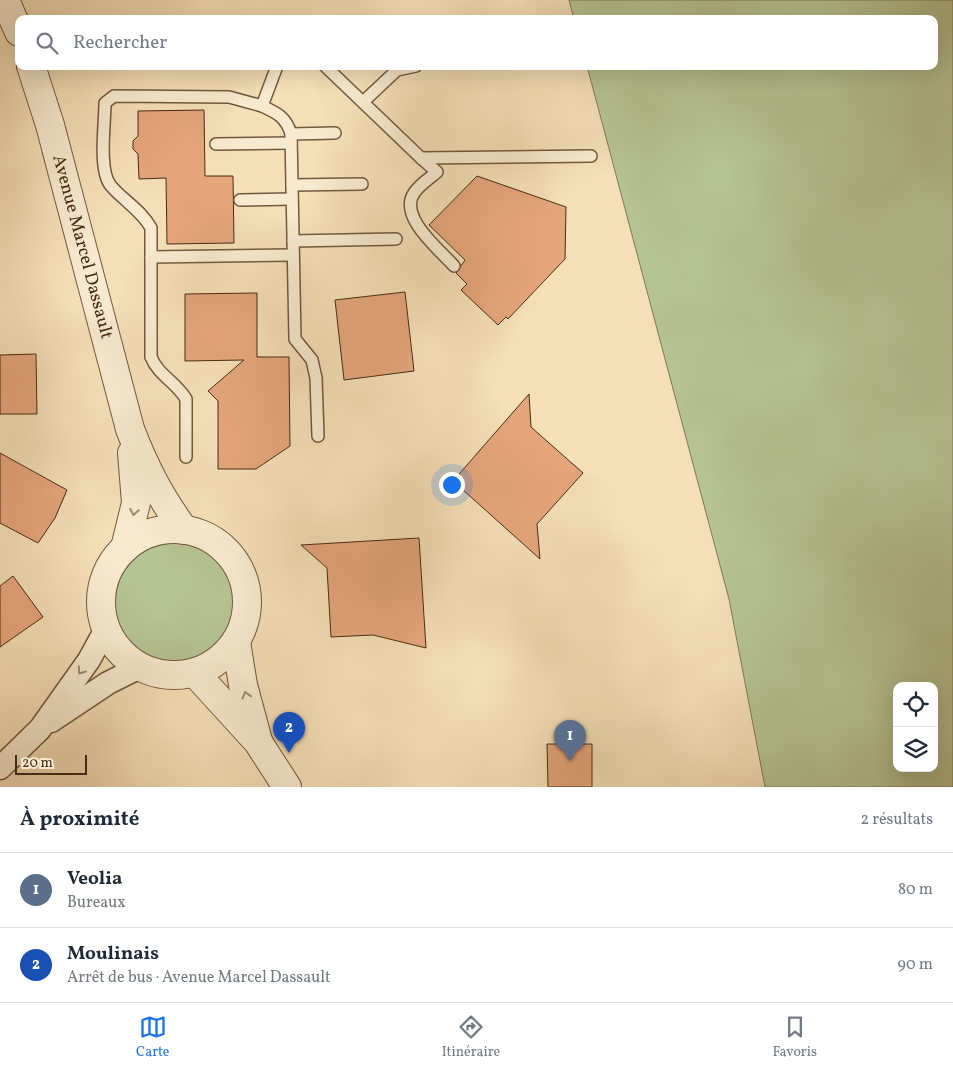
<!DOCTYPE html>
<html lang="fr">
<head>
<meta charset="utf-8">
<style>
	:root { --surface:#fff; --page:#f6f6f7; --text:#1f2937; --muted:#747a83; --line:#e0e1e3; --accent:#1a73e8 }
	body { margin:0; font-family:Vollkorn,serif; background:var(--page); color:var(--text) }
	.controls { position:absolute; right:15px; bottom:15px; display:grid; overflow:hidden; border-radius:10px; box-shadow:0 5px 20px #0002 }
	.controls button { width:45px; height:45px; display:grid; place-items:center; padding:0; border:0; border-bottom:1px solid var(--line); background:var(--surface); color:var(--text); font:25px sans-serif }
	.scale { position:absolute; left:15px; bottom:12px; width:72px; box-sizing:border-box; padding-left:5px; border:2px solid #482b13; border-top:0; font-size:14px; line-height:18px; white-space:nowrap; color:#482b13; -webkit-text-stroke:4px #f8ead0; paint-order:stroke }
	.you { position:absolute; left:451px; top:484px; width:18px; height:18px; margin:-12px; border:4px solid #fff; border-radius:50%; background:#1a73e8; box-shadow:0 0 0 8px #1a73e833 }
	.badge { display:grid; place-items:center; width:32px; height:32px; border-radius:50%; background:var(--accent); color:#fff; font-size:16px; font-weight:700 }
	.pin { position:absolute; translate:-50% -41px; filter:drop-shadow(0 1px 2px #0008) }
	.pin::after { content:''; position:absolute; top:26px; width:18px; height:15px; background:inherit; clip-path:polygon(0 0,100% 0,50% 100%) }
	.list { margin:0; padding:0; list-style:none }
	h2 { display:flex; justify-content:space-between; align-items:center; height:65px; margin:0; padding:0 20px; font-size:21px }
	h2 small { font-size:16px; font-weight:400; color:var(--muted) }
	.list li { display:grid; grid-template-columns:32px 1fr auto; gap:15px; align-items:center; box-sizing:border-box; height:75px; padding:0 20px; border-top:1px solid var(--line) }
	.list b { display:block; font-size:19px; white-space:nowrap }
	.list p { margin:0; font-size:16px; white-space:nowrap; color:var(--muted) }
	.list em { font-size:16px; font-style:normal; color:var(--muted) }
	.icon { flex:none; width:28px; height:28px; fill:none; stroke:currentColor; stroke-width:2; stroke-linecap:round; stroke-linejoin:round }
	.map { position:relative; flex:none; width:953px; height:787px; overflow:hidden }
	.search { position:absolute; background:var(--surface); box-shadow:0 5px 20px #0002; left:15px; right:15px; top:15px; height:55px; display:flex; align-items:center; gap:12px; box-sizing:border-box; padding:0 18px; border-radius:10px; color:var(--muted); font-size:19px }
	.sheet { height:215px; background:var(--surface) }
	nav { display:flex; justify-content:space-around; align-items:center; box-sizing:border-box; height:70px; border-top:1px solid var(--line); background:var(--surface); font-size:14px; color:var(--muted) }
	nav a { display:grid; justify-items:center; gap:2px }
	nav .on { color:var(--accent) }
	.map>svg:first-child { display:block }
</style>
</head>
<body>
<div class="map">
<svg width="953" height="787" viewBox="0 0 953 787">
	<rect width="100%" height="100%" fill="#f5dfb7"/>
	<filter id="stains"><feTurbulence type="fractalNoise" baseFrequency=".004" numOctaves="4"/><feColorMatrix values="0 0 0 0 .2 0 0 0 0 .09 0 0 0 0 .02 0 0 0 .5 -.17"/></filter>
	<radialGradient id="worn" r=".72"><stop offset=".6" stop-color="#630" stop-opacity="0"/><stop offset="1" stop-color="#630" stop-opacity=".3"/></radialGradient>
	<!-- green -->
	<g fill="#b6c393" stroke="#7f7753" fill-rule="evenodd">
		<path d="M569 0H953V787H765L729 599 587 66H934V19H574ZM897 686H934V768H897Z"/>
		<circle cx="175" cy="603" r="60"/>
	</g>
	<!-- building -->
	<g fill="#e5a57b" stroke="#482b13">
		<path d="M204 110 205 176H233L234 243 167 244 166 178 139 179 138 154 133 149V141L138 136V111Z"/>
		<path d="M477 176 566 207 565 259 508 319 506 317 498 325 461 290 467 284 456 273 465 260 429 225Z"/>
		<path d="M405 292 414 371 344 380 335 300Z"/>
		<path d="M257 293V357H289L290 446 256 469H218V401L208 391 244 360 185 361V294Z"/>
		<path d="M36 354 37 414H0V355Z"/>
		<path d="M529 394 531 427 583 473 537 524 540 559 453 481Z"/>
		<path d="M0 453 67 490 55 518 38 543 0 523Z"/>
		<path d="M419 538 426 648 373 635 331 637 327 568 301 545Z"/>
		<path d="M13 576 43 617 0 647V586Z"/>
		<path d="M547 744H592V787H548Z"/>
	</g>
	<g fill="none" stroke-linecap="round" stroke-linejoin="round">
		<!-- service casing -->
		<g stroke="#73583c" stroke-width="14">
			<g id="service">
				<path d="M325 66 421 158 591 156"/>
				<path d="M363 102 397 70 416 66"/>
				<path d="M262 106C277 113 286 117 291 134L295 339 312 360 316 378 318 436"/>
				<path d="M291 134 335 133"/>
				<path d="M216 144 291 143"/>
				<path d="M421 158 437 172C430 178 419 185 414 193 398 217 440 250 454 266"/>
				<path d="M292 185 362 184"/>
				<path d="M240 200 292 199"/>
				<path d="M293 241 396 239"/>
				<path d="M151 257 293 255"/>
				<path d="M186 457V399C177 383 158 375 151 357V228C142 211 124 201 111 186 98 171 105 124 105 103L114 96 229 97 262 106 277 66"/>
			</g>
		</g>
		<!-- minor casing -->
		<g stroke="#73583c" stroke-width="25">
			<g id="minor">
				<path d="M51 721 108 683 140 667"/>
				<path d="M0 768 40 729 89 660 106 629"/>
			</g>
		</g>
		<!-- tertiary casing -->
		<g stroke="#73583c" stroke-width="30">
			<g id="tertiary">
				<path d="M5 0 19 32"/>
				<path d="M31 66 50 125 130 429C145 468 159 495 184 530"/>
				<circle cx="174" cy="602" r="73"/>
				<path d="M125 548 136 503 132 453"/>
				<path d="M236 642 243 685 258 741"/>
				<path d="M195 673 258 742 287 787"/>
			</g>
		</g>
		<!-- service -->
		<use href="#service" stroke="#f8ead0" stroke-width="11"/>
		<!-- minor -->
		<use href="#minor" stroke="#f8ead0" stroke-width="22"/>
		<!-- tertiary -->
		<use href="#tertiary" stroke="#f8ead0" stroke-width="28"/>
	</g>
	<!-- one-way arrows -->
	<defs><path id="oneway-chevron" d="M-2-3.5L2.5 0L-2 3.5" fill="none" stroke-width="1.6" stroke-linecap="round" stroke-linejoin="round" transform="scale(1.25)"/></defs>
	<g stroke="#a08a72">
		<use href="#oneway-chevron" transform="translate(134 512) rotate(100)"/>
		<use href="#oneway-chevron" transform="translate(81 671) rotate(125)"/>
		<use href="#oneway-chevron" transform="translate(246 695) rotate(-105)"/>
	</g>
	<g text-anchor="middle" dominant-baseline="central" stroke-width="4" stroke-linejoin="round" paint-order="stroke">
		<!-- street labels -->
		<g font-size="18" fill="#482b13" stroke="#f8ead0">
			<text transform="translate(82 247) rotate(75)">Avenue Marcel Dassault</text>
		</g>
	</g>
	<rect width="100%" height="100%" filter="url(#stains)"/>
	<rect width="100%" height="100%" fill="url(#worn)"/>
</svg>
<div class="controls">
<button><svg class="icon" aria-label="locate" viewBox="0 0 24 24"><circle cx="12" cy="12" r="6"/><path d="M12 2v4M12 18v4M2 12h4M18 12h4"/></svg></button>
<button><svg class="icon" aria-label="layers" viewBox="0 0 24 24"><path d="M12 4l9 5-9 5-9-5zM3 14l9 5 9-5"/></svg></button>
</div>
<div class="scale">20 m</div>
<div class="you"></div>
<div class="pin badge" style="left:570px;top:761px;background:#5c6f8a">1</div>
<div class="pin badge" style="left:289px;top:753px;background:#1a4fb4">2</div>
<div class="search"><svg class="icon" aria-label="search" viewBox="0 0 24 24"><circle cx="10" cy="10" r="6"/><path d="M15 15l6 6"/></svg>Rechercher</div>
</div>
<section class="sheet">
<h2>À proximité<small>2 résultats</small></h2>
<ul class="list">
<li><span class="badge" style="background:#5c6f8a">1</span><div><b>Veolia</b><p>Bureaux</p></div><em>80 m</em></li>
<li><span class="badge" style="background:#1a4fb4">2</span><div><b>Moulinais</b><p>Arrêt de bus · Avenue Marcel Dassault</p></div><em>90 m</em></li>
</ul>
</section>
<nav>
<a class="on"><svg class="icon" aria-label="map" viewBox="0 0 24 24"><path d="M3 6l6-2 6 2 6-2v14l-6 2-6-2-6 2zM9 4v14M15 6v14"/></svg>Carte</a>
<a><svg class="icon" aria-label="directions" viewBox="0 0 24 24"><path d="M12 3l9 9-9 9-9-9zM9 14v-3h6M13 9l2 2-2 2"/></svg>Itinéraire</a>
<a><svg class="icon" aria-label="saved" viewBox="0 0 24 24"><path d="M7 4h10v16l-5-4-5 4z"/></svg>Favoris</a>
</nav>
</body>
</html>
